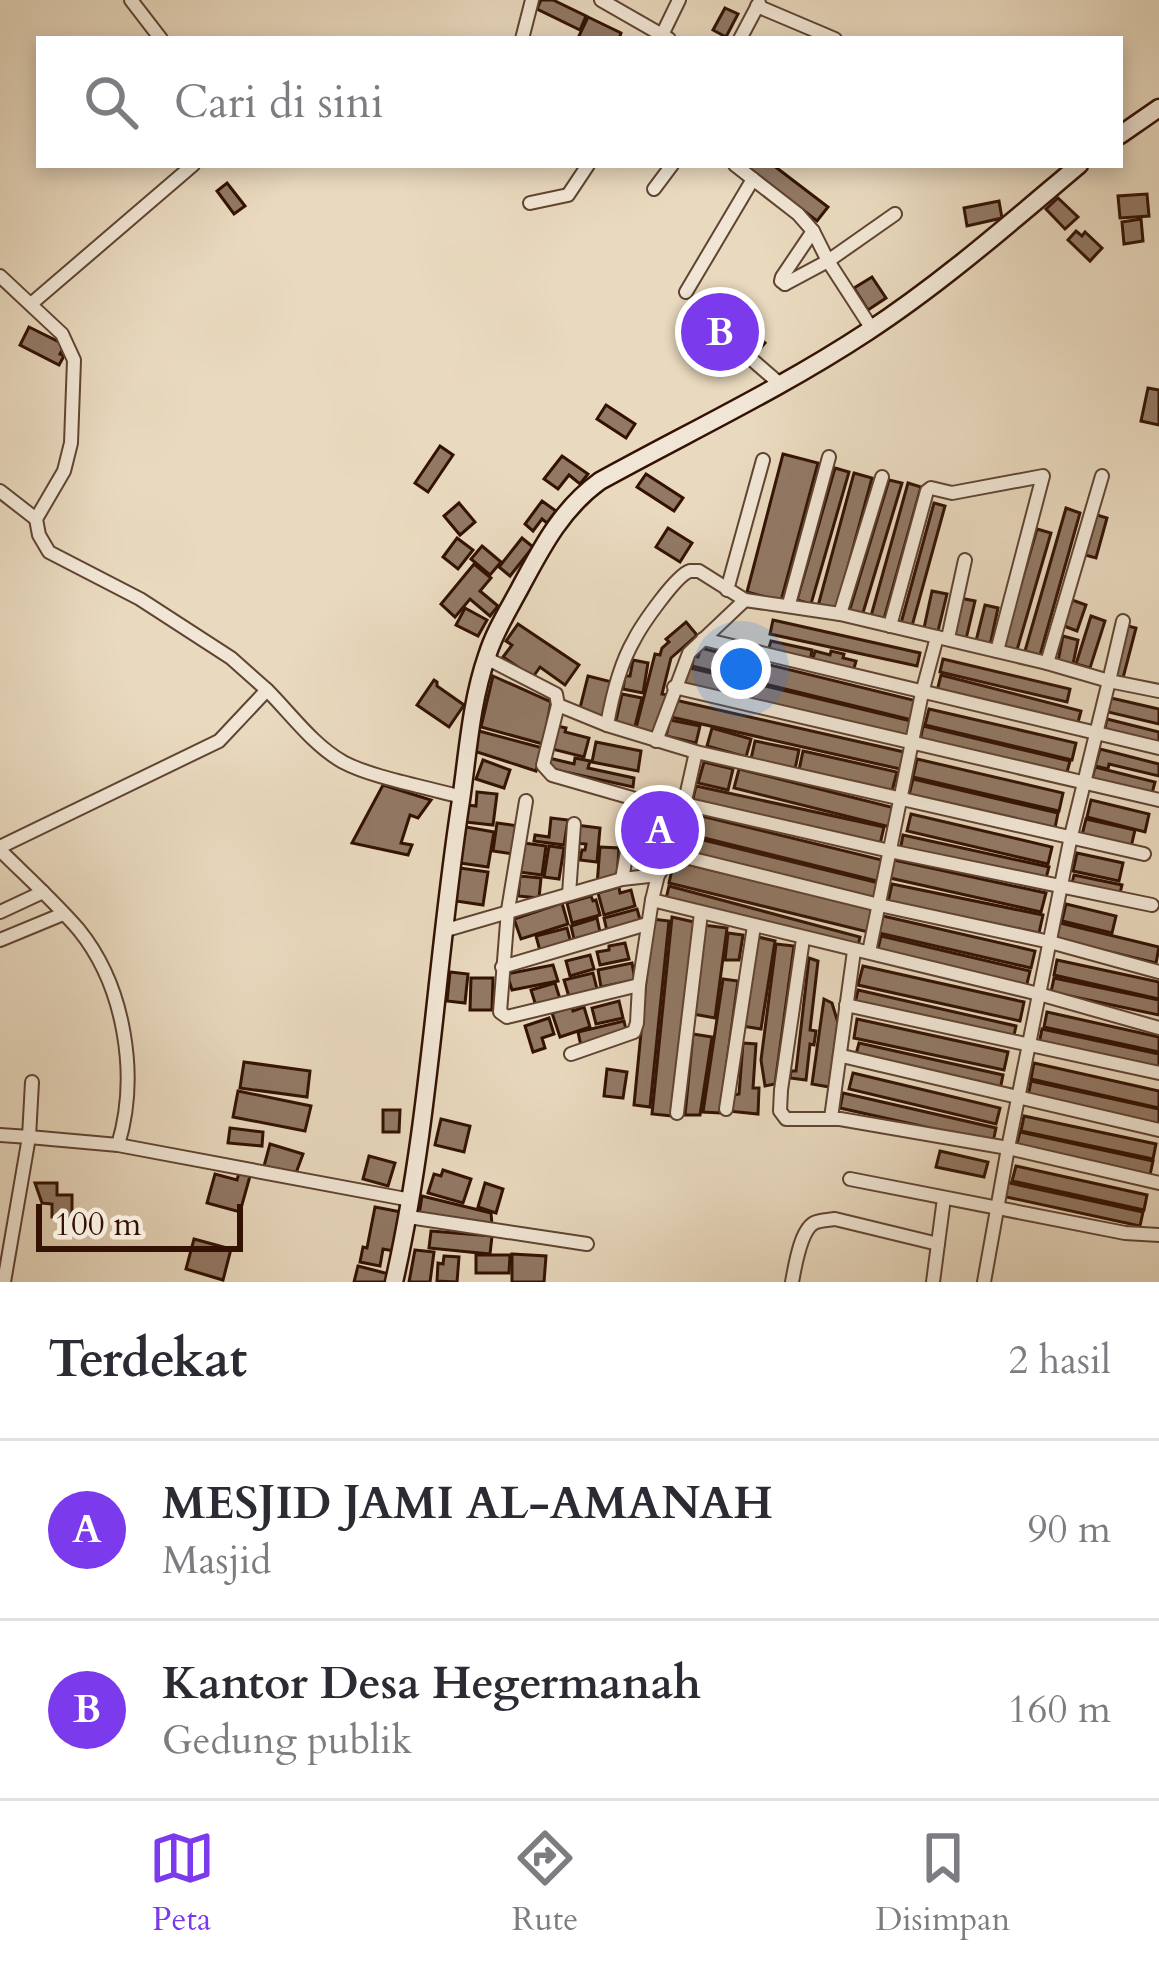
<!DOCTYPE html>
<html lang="id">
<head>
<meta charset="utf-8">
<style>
	:root { --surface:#fff; --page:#f2f2f3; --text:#2b2b33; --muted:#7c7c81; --line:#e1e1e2; --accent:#7c3aed }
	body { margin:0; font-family:Cardo,serif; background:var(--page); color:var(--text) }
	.scale { position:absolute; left:36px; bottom:30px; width:207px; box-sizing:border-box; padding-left:12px; border:6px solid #331204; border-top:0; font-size:33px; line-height:42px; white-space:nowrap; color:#331204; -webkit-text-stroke:9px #f1e6d5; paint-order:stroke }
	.you { position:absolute; left:741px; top:669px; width:42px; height:42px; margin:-30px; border:9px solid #fff; border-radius:50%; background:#1a73e8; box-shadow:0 0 0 18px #1a73e833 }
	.badge { display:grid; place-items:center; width:78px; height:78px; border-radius:50%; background:var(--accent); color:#fff; font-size:39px; font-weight:700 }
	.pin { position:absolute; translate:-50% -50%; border:6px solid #fff; box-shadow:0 3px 12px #0006 }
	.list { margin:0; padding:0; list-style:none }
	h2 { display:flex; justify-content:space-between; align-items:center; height:156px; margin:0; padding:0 48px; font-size:51px }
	h2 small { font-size:39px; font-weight:400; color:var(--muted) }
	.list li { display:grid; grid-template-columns:78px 1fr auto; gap:36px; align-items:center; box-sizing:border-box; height:180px; padding:0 48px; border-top:3px solid var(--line) }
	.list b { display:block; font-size:45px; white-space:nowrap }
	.list p { margin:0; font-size:39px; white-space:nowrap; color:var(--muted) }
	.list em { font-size:39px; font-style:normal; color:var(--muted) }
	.icon { flex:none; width:66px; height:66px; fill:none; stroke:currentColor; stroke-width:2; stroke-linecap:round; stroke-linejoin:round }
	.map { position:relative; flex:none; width:1159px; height:1282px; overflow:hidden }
	.search { position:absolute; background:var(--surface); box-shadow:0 6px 18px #0003; left:36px; right:36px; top:36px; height:132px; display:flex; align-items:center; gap:30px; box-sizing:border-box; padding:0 42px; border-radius:0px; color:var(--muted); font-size:45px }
	.sheet { height:516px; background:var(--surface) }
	nav { display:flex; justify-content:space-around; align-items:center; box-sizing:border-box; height:168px; border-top:3px solid var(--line); background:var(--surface); font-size:33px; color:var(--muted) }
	nav a { display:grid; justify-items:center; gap:6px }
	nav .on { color:var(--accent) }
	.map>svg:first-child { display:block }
</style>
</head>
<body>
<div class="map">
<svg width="1159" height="1282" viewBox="0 0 1159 1282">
	<rect width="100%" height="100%" fill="#e9d9be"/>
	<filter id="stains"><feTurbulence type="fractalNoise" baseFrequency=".00167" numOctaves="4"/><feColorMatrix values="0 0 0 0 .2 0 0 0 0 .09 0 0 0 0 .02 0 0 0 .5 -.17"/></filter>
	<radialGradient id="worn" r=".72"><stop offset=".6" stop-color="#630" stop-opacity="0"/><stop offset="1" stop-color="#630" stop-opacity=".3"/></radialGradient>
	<!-- building -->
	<g fill="#927965" stroke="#331204" stroke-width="3">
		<path d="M541 0H553L586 16 580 30 537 9Z"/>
		<path d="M725 8 738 14 726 37 713 30Z"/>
		<path d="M588 17 621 33 619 39 578 38Z"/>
		<path d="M745 165H773L828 207 817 221Z"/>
		<path d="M227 183 245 206 234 214 217 191Z"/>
		<path d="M1147 194 1149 216 1120 218 1118 196Z"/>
		<path d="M1058 198 1078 217 1065 229 1046 209Z"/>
		<path d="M999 201 1002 218 967 226 964 208Z"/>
		<path d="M1141 219 1143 241 1124 244 1122 222Z"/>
		<path d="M1076 231 1082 236 1085 232 1102 248 1090 261 1068 240Z"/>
		<path d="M872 277 886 298 868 310 854 288Z"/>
		<path d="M724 311 739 323 716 352 701 340Z"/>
		<path d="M745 325 765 343 754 356 733 339Z"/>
		<path d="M29 327 65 345 60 354 64 356 59 365 20 345Z"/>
		<path d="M1148 388 1159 390V425L1141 421Z"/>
		<path d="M606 405 635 424 626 438 597 419Z"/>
		<path d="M440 446 453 455 428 492 415 483Z"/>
		<path d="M783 454 818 463 781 601 747 592Z"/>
		<path d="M562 456 588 474 580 484 569 475 558 489 544 479Z"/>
		<path d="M835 468 849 472 811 604 797 600Z"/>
		<path d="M854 473 872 478 836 611 818 606Z"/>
		<path d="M646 474 683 498 674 511 637 487Z"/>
		<path d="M889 480 902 483 862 616 849 612Z"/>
		<path d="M908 483 921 487 884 619 871 616Z"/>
		<path d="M542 501 556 511 547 523 542 519 533 531 525 524Z"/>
		<path d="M459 503 475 522 460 535 444 516Z"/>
		<path d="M934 503 945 506 912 626 901 623Z"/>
		<path d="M1066 508 1080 513 1040 655 1025 651Z"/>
		<path d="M1097 515 1107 518 1096 558 1085 555Z"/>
		<path d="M668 528 692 543 680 562 656 547Z"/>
		<path d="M1037 529 1051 533 1017 650 1003 646Z"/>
		<path d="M457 538 473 550 458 569 443 557Z"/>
		<path d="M522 538 533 547 510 576 499 567Z"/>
		<path d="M482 546 501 562 490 575 471 559Z"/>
		<path d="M474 564 491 578 480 591 498 606 490 616 470 599 455 617 441 604Z"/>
		<path d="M932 591 947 594 938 631 924 628Z"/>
		<path d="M960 598 975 601 966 639 951 635Z"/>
		<path d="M1072 600 1086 605 1077 631 1064 626Z"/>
		<path d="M985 605 998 608 990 645 976 641Z"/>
		<path d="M465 608 487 620 478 636 456 625Z"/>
		<path d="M1091 616 1105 621 1090 668 1076 664Z"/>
		<path d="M773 620 920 653 917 666 770 634Z"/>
		<path d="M686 622 697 635 671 658 662 694 668 695 658 738 635 732 655 654 660 655 662 648 669 642 666 639Z"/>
		<path d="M518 624 579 665 565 685 540 667 533 677 503 657 512 645 506 641Z"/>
		<path d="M1124 625 1136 628 1123 678 1111 675Z"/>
		<path d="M1063 636 1078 640 1073 664 1058 661Z"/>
		<path d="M771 641 812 650 810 661 768 651Z"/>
		<path d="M701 648 917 701 912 720 692 666 694 656 698 657Z"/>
		<path d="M815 651 830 655 831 651 844 654 843 658 856 661 853 672 812 662Z"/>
		<path d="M943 659 1070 689 1067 702 940 672Z"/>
		<path d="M633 660 648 663 643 693 623 689 625 676H630Z"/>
		<path d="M686 667 911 721 906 738 682 684Z"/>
		<path d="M941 675 1081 711 1077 726 937 691Z"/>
		<path d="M493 676 551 702 543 744 481 727Z"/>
		<path d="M588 676 612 682 603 718 579 712Z"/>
		<path d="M434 680 437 682V686L464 705 449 727 417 705Z"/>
		<path d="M622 694 642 698 634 730 615 725Z"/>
		<path d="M1111 698 1159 709V724L1108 712Z"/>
		<path d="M675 700 904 752 900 769 671 717Z"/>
		<path d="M929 709 1076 743 1072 760 925 725Z"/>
		<path d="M1107 719 1159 732V745L1104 732Z"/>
		<path d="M670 720 700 726 696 743 666 736Z"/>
		<path d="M557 726 566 728 565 732 589 738 584 757 552 749Z"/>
		<path d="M923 726 1070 761 1066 776 920 741Z"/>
		<path d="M712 728 751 739 746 757 707 746Z"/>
		<path d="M479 731 543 748 536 771 474 751Z"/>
		<path d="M755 741 799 750 795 769 751 759Z"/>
		<path d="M596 742 641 751 638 771 592 762Z"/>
		<path d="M1100 749 1159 764V776L1109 764 1108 769 1095 766Z"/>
		<path d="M803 751 897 772 892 791 799 770Z"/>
		<path d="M549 758 574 764 575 758 590 761 588 768 634 778 633 787 547 768Z"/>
		<path d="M917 759 1063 793 1059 811 913 777Z"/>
		<path d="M483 760 510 770 504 788 476 779Z"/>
		<path d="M704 762 733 769 728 790 698 783Z"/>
		<path d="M1095 767 1155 782 1151 797 1091 783Z"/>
		<path d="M739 769 895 808 890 827 734 788Z"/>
		<path d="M913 779 1058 813 1055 828 909 795Z"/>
		<path d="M383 785 431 800 418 818 410 815 401 843 412 845 408 855 352 843Z"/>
		<path d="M696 786 884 827 880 844 692 803Z"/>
		<path d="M477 792 497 794 493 825 465 822 467 805 476 806Z"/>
		<path d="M648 798 681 811 664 853 637 843 642 831 637 826Z"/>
		<path d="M1091 800 1149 814 1145 832 1087 817Z"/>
		<path d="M689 813 882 860 877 881 684 833Z"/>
		<path d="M911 814 1052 847 1048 864 907 831Z"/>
		<path d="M551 818 568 820 564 845 534 841 535 835 549 837Z"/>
		<path d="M1086 819 1135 830 1131 847 1082 835Z"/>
		<path d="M497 823 518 826 514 854 493 851Z"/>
		<path d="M576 825 600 828 597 862 580 860 582 850H585L586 844 574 843Z"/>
		<path d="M466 827 494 832 488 867 460 863Z"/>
		<path d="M683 835 879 883 874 900 679 852Z"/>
		<path d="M903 835 1049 867 1045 882 900 851Z"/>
		<path d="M524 843 546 846 542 875 519 872Z"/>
		<path d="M549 846 564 848 559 879 544 877Z"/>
		<path d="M600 847 619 848 617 878 597 885Z"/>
		<path d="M1077 853 1123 863 1119 881 1073 871Z"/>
		<path d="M894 860 1046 893 1041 912 890 878Z"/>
		<path d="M674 861 873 909 868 932 669 883Z"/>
		<path d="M460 868 488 872 483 905 456 901Z"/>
		<path d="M1074 875 1122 885 1119 897 1071 887Z"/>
		<path d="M520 876 541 878 539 898 518 896Z"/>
		<path d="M892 884 1043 915 1039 933 888 902Z"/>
		<path d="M669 886 860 937 857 950 666 899Z"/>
		<path d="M619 887 620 893 631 890 635 906 604 915 598 893Z"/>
		<path d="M591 896 593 901 596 900 600 915 572 923 567 903Z"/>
		<path d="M562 903 568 924 521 939 514 919Z"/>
		<path d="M1066 904 1116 916 1112 933 1062 921Z"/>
		<path d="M637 909 641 923 607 931 604 918Z"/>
		<path d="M883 916 1035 951 1031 968 879 933Z"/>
		<path d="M672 917 694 922 673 1116 652 1114Z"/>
		<path d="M597 918 600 932 574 939 571 926Z"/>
		<path d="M652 919 669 921 650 1107 634 1105Z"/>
		<path d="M1060 923 1159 947 1156 963 1056 939Z"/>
		<path d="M703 925 727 928 715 1018 693 1014Z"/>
		<path d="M567 928 571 943 540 951 536 936Z"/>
		<path d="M728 933 743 935 739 960H725Z"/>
		<path d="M754 936 775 941 761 1029 742 1026Z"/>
		<path d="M881 936 1030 971 1026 988 877 953Z"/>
		<path d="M625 943 629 959 600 965 597 952 609 950V946Z"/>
		<path d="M776 944 794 946 775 1084 765 1086 761 1060Z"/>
		<path d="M590 955 594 969 570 976 566 961Z"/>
		<path d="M809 958 818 961 810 1030 816 1031 814 1045 810 1044 806 1080 790 1078 791 1071H796Z"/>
		<path d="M1057 960 1159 982V999L1054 975Z"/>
		<path d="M632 963 635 980 601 987 598 970Z"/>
		<path d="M553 965 558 981 512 990 507 974Z"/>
		<path d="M863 966 1024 1002 1020 1021 858 985Z"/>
		<path d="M450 972 468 974 465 1003 447 1001Z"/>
		<path d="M593 973 597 989 569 997 564 980Z"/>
		<path d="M471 978H493L492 1010H470Z"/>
		<path d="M1054 978 1159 1000V1015L1051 992Z"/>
		<path d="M723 979 738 981 720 1113 703 1112Z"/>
		<path d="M555 983 560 999 536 1006 531 990Z"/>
		<path d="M858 990 1016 1026 1013 1040 855 1004Z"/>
		<path d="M824 999 832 1003 838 1023 829 1087 812 1084Z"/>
		<path d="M619 1001 623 1018 596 1024 592 1008Z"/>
		<path d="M572 1007 573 1011 584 1007 590 1027 560 1037 552 1013Z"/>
		<path d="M1047 1012 1159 1037V1052L1044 1027Z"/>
		<path d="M549 1018 554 1034 542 1038 545 1048 533 1052 525 1026Z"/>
		<path d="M857 1019 1008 1052 1004 1070 854 1038Z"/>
		<path d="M624 1021 627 1034 581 1046 578 1032Z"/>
		<path d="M1042 1029 1159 1054V1071L1039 1044Z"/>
		<path d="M693 1034 712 1037 700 1115H685Z"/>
		<path d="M743 1043 756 1044 753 1088H759L758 1114 728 1111 734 1095 739 1094Z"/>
		<path d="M859 1043 1003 1075 1000 1090 855 1058Z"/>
		<path d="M244 1062 310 1071 307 1097 240 1088Z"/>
		<path d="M1034 1063 1159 1091V1108L1031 1079Z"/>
		<path d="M607 1069 627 1072 623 1098 604 1096Z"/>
		<path d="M853 1073 1000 1108 996 1124 849 1089Z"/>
		<path d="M1031 1081 1159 1109V1126L1028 1097Z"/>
		<path d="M238 1091 311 1106 305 1131 233 1117Z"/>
		<path d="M843 1093 996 1128 993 1142 840 1108Z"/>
		<path d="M383 1110H400L399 1132H383Z"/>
		<path d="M1024 1116 1156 1144 1153 1159 1021 1131Z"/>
		<path d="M441 1119 470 1126 464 1152 435 1145Z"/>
		<path d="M230 1128 263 1132 262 1146 228 1143Z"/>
		<path d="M1020 1132 1153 1161 1150 1175 1016 1147Z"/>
		<path d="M270 1144 303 1154 296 1173 264 1166Z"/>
		<path d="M940 1151 988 1162 984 1177 936 1167Z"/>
		<path d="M369 1156 395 1163 388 1186 363 1179Z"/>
		<path d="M1016 1166 1147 1195 1144 1210 1012 1181Z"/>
		<path d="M443 1170 471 1179 463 1203 428 1193 434 1174 441 1176Z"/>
		<path d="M239 1173 250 1176 240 1212 207 1203 215 1174 237 1180Z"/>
		<path d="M1005 1182 1143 1212 1140 1226 1002 1196Z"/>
		<path d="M35 1183H57V1195H72V1217H52V1204L42 1203Z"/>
		<path d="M485 1183 503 1189 496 1213 478 1207Z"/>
		<path d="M422 1196 491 1213 492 1225 419 1215Z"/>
		<path d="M375 1207 401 1212 394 1251 383 1249 380 1266 360 1262 363 1247 367 1248Z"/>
		<path d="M431 1231 492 1236 490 1254 429 1248Z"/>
		<path d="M194 1239 231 1249 223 1280 186 1269Z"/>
		<path d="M415 1250 434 1252 430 1282H409Z"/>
		<path d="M512 1254 546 1256 544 1282H512Z"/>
		<path d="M476 1255H510L509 1273H476Z"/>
		<path d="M444 1256 459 1257 457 1282 437 1281 438 1263 443 1264Z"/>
		<path d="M358 1266 389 1274 387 1282H354Z"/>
	</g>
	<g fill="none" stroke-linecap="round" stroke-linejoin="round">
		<!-- street casing -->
		<g stroke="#604432" stroke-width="16">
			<g id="street">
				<path d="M131 0 161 39"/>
				<path d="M601 0 669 39"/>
				<path d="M757 6 835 39"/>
				<path d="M662 35 679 0"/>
				<path d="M522 39 532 0"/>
				<path d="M740 39 759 3"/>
				<path d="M735 165 798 214 813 231 828 261 872 329"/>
				<path d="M654 189 672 165"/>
				<path d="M530 203 568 195 588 165"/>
				<path d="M0 276 62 334 74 360 71 443 64 471 36 519 39 535 49 552 140 599 231 658 267 690"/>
				<path d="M785 284 828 261 895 214"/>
				<path d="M785 284 781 281 782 277 813 231"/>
				<path d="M686 292 753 179"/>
				<path d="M31 304 193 165"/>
				<path d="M720 332 780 384"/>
				<path d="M0 491 36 519"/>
				<path d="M727 590 763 460"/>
				<path d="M789 604 829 457"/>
				<path d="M840 614 882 477"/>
				<path d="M1123 621 1109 681 1159 691"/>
				<path d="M890 626 927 491 931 488 952 493 1043 476 997 651"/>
				<path d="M948 638 965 560"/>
				<path d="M703 639 1159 748"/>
				<path d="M486 658 556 694 558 705 543 765 552 775 632 798 635 807 622 879"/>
				<path d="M1047 663 1102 476"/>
				<path d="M674 687 1159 800"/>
				<path d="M558 705 607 725"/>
				<path d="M656 741 689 653 745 600"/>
				<path d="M696 752 673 854 658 875 652 900 1039 994 1159 1028"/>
				<path d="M526 801 508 910 500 1012 507 1017 639 985"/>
				<path d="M685 804 890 851 1152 905"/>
				<path d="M0 847 219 741 267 690C291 714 313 745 343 762 373 778 427 787 461 797"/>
				<path d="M0 850C26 876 55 902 79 930 125 987 139 1076 118 1145"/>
				<path d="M673 854 879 905 1050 942 1159 972"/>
				<path d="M569 894 574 824"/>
				<path d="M0 912 43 892"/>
				<path d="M443 931 622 879 658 875"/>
				<path d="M803 939 781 1090 780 1111 786 1119H840L1008 1148 1159 1183"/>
				<path d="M0 940 63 914"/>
				<path d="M869 952 922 693 937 637"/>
				<path d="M502 967 647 924"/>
				<path d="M846 1005 1159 1073"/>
				<path d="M571 1054 634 1032 637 1023 639 985 652 900"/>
				<path d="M842 1056 1159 1130"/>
				<path d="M726 1109 754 926"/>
				<path d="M677 1113 701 913"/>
				<path d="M831 1118 854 951"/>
				<path d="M0 1135 29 1137 32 1082"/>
				<path d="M850 1179 1125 1233 1159 1235"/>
				<path d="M409 1217 587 1244"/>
				<path d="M4 1282 29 1137 118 1145 411 1200"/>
				<path d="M792 1282C795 1267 800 1231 814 1223 819 1220 829 1220 835 1219L938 1244"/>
				<path d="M933 1282 944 1198"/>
				<path d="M984 1282 1008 1148 1071 836 1109 681 1047 663 840 614 745 600 699 571C696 571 693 571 690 571 676 575 641 626 634 640 620 664 612 697 607 725L696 752 1144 854"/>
			</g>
		</g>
		<!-- secondary casing -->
		<g stroke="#331204" stroke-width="21">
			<g id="secondary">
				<path d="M1120 135 1159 108"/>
				<path d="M394 1282C430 1124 436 960 461 800 468 752 471 702 487 656 494 633 507 612 519 590 541 549 561 509 600 481 689 432 782 388 867 332 942 283 1010 223 1079 165"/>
			</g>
		</g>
		<!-- street -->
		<use href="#street" stroke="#f1e6d5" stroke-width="12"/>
		<!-- secondary -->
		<use href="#secondary" stroke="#f1e6d5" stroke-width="16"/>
	</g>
	<rect width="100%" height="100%" filter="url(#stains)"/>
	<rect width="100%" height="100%" fill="url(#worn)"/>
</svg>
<div class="scale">100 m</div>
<div class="you"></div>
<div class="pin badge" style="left:660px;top:830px">A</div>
<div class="pin badge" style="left:720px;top:332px">B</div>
<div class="search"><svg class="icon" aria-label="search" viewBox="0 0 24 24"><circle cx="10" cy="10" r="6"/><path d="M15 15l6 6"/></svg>Cari di sini</div>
</div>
<section class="sheet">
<h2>Terdekat<small>2 hasil</small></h2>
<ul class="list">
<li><span class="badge">A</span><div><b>MESJID JAMI AL-AMANAH</b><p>Masjid</p></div><em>90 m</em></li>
<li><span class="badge">B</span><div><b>Kantor Desa Hegermanah</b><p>Gedung publik</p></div><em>160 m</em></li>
</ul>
</section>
<nav>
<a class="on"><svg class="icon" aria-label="map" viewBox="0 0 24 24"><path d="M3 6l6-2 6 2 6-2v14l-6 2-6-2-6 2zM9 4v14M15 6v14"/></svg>Peta</a>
<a><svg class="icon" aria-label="directions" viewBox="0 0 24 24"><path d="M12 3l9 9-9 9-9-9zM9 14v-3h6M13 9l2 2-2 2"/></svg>Rute</a>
<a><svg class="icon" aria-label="saved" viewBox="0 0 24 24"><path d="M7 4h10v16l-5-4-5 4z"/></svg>Disimpan</a>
</nav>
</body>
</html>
